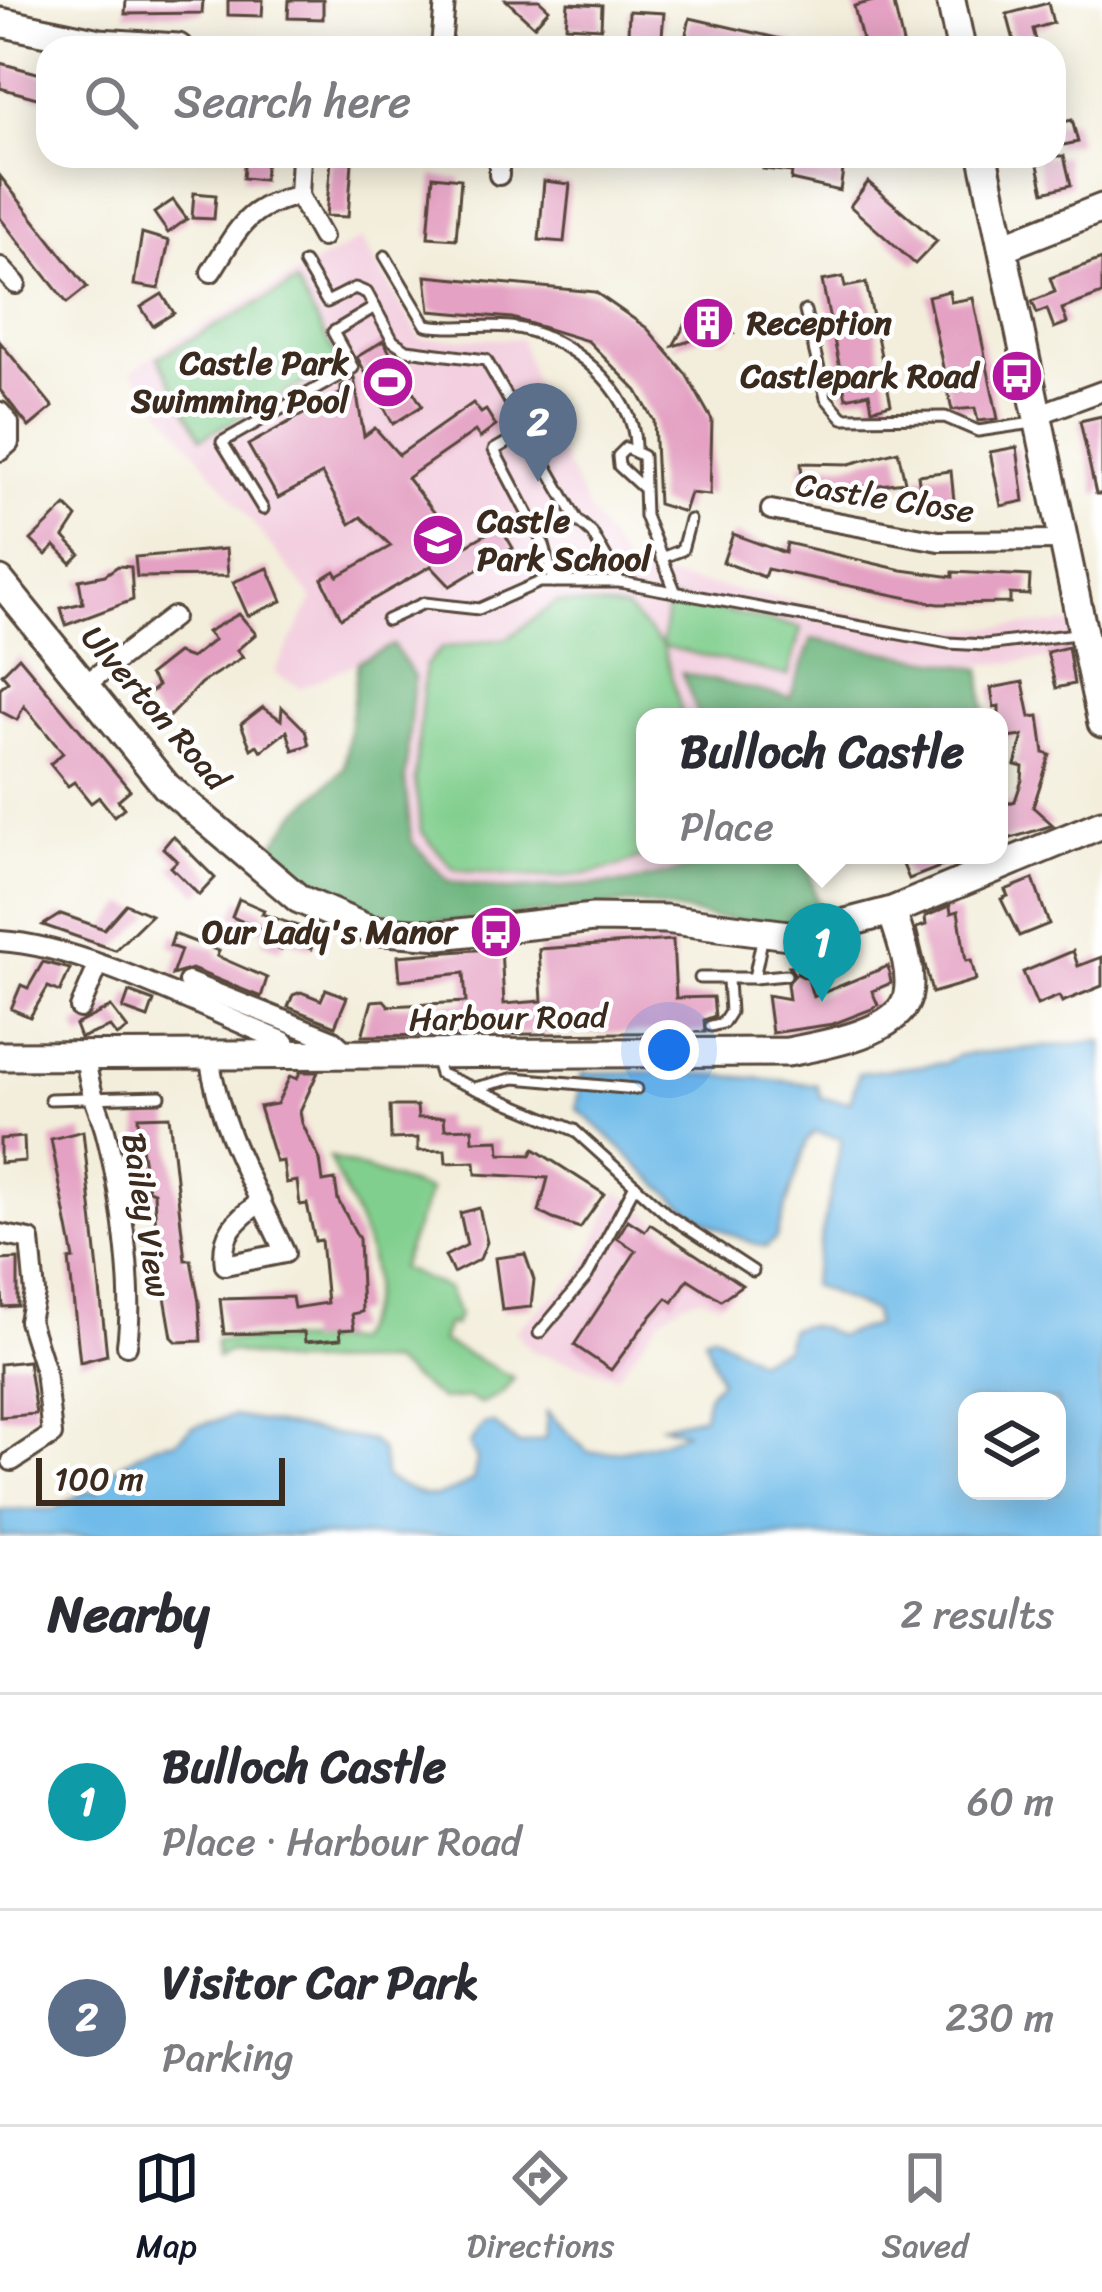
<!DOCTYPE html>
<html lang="en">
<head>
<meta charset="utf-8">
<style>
	:root { --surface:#fff; --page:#f2f2f3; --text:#2b2b33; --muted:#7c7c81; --line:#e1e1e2; --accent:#111827 }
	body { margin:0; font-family:Sriracha,sans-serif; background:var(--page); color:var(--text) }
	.controls { position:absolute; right:36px; bottom:36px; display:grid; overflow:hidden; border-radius:24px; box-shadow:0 6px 30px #0003 }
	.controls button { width:108px; height:108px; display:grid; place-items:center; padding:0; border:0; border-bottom:3px solid var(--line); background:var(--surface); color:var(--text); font:60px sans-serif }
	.scale { position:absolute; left:36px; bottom:30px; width:249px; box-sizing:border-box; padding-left:12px; border:6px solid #3b2a1e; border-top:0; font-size:33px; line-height:42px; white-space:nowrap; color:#3b2a1e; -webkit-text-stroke:9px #fff; paint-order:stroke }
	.you { position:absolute; left:669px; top:1050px; width:42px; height:42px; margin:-30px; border:9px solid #fff; border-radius:50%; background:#1a73e8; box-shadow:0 0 0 18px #1a73e833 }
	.badge { display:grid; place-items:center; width:78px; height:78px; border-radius:50%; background:var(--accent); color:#fff; font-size:39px; font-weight:700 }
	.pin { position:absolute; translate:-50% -99px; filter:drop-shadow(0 3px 6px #0008) }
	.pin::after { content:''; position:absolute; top:63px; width:42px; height:36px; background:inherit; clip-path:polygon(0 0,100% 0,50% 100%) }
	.popup { position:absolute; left:636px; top:708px; width:372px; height:156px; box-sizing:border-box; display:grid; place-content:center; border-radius:24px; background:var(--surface); filter:drop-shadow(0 3px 9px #0005); font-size:39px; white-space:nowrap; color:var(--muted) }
	.popup b { font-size:45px; color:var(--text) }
	.popup::after { content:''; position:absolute; left:50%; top:100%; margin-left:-24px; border:24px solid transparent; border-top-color:var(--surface) }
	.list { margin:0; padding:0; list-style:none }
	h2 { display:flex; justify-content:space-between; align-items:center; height:156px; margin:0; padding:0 48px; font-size:51px }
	h2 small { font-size:39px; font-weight:400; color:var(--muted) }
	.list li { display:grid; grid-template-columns:78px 1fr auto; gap:36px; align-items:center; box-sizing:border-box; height:216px; padding:0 48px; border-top:3px solid var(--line) }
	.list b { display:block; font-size:45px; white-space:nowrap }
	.list p { margin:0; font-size:39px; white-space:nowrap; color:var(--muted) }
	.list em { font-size:39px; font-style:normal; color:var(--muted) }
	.icon { flex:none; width:66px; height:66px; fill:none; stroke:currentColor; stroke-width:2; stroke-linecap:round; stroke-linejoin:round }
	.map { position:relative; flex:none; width:1102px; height:1536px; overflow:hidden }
	.search { position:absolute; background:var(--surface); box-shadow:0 6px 30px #0003; left:36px; right:36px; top:36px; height:132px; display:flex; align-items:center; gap:30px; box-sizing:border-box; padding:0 42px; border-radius:36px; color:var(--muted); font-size:45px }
	.sheet { height:588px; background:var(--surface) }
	nav { display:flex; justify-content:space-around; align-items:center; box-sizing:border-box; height:168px; border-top:3px solid var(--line); background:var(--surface); font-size:33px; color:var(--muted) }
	nav a { display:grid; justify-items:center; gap:6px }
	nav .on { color:var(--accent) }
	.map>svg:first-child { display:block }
</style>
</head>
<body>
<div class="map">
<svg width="1102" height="1536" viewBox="0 0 1102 1536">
	<rect width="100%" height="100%" fill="#fff"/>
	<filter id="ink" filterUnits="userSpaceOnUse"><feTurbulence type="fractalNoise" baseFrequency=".00833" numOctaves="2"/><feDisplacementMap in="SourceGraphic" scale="24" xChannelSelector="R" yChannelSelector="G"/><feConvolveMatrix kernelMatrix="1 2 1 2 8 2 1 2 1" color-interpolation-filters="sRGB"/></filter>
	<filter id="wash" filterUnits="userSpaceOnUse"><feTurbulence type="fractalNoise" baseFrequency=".004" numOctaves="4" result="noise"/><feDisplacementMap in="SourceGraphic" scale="48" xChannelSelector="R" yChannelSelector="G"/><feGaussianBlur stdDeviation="2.7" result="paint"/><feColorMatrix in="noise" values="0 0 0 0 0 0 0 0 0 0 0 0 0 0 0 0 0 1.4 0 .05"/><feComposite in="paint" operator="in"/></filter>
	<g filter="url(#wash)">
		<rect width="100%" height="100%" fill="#f3eedb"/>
		<!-- built -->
		<g fill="#f3cfdf">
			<path d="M361 239 421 339H521L548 427 589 511 629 570 946 630 1072 623 1079 657 953 667 813 639 790 698 683 673 699 717H645V855H702L697 867 627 883 506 890 448 881 411 841 405 779 414 677 393 646 301 688 274 673 313 599 132 371 167 345Z"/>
			<path d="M618 1191 744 1287 718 1303 700 1297 685 1301 661 1318 617 1376 532 1351 515 1330 580 1274Z"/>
		</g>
		<!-- green -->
		<g fill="#81cf8e" stroke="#5e7c56" stroke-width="3">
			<path d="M296 283 340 364 201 438 158 357Z"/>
			<path d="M668 599 801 628 788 676 663 646 683 717H645V855C584 887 520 876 454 869L421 831 415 780 425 666 442 648 508 638 557 602 626 609 662 645Z"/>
			<path d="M329 1157 430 1191 400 1268 448 1289 458 1315 454 1326 447 1324 441 1341 514 1378 502 1393 480 1404 469 1398 441 1400 390 1362 289 1363 229 1351 217 1358 215 1340 352 1341C399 1277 355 1220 329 1157Z"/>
		</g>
		<!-- forest -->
		<g fill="#68b279" stroke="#526e4c" stroke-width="3">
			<path d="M812 639 981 669 985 717H699L682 673 790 698Z"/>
			<path d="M393 645 414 677 405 779 411 841 448 881 506 890 627 883 697 867 702 855H805L824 927 713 918 637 903 453 922 389 918 328 902 262 861 295 815 344 769 358 662Z"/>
		</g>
		<!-- water -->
		<path fill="#70bbe9" stroke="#567284" stroke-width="3" fill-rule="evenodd" d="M1102 1041V1536H0V1510L55 1509 84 1492 99 1491 113 1469 154 1445 176 1441 192 1427 233 1416 371 1441 381 1450 386 1479C428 1497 428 1506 473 1480L477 1459 469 1444 483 1425 493 1423 519 1445 545 1439 547 1412 588 1452C615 1454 661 1444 685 1432L663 1425 703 1416 709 1392 720 1380 704 1337 713 1334 757 1360 785 1348 789 1330C804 1321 822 1327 837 1336L875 1325 873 1312 811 1285 842 1139 814 1132 807 1141 776 1238 766 1247C678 1222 645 1164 577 1109L582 1073C662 1070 738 1075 817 1085L821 1098 850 1102 859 1073 945 1063 959 1055ZM967 1401H1057V1491H967Z"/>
		<g id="blocks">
			<!-- building -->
			<g fill="#e4a1c3">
				<path d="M126 0H203L202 13 125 14Z"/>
				<path d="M228 0H263L262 16 228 15Z"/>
				<path d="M289 0H323V19L288 18Z"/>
				<path d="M506 0H539L549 9 534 26Z"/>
				<path d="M877 0H893L904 48H864L854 6Z"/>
				<path d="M568 3 602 5 601 28 566 26Z"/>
				<path d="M1048 3 1053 23 1033 29 1038 48H1016L1007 14Z"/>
				<path d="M629 11 664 13 662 36 628 34Z"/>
				<path d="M690 18 794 42 793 48H724L685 39Z"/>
				<path d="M0 63 48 76V101L0 88Z"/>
				<path d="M1072 120 1078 142 1054 147V124Z"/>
				<path d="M245 156H266L264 180 243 178Z"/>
				<path d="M764 156 843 170 840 191 791 180 792 172 763 169Z"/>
				<path d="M1036 156H1064L1071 185 1044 192Z"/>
				<path d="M331 161 352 162 348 217 326 216Z"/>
				<path d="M0 176 87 287 67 303 0 218Z"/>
				<path d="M433 176 461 179 456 239 428 237Z"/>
				<path d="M544 181 570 184 564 242 539 240Z"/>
				<path d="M868 182 937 241 915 264 850 206Z"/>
				<path d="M194 193 216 195 214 219 192 218Z"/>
				<path d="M173 200 187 219 168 233 154 213Z"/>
				<path d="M142 233 169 241 159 289 134 285Z"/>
				<path d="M1102 259V294L1062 309 1067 323 1054 328 1047 309 1037 313 1032 301 1055 292 1050 278Z"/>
				<path d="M426 276 595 292 647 328 686 374 712 420 710 495 690 493 684 512 658 504 654 421 637 391 588 341 512 318 430 311Z"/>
				<path d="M843 277 845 287 866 283 891 404 872 409 869 393 846 398 822 281Z"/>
				<path d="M949 291 951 302 973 298 998 419 978 421 975 408 952 410 928 296Z"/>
				<path d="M162 294 174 313 153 326 141 307Z"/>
				<path d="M709 310 727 316 734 333 726 340 707 336 673 346 690 316Z"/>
				<path d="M383 341 422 406 393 424 357 357Z"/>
				<path d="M0 342 53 407 29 427 0 390Z"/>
				<path d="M354 378 364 436 375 428 399 455 473 403 481 413 486 410 496 426 480 438 475 431 407 478 434 512 451 554 500 526 513 548 450 586 431 566 341 618 322 579 335 571 338 576 391 546 361 517 350 524 322 474 278 498 248 445 341 393V386Z"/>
				<path d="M1102 416V494H1096L1080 421Z"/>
				<path d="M1017 447 1024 501 1001 506 990 452Z"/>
				<path d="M898 451 905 482 803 494 801 463 849 464Z"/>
				<path d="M951 471 954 501 922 505 918 475Z"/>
				<path d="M66 506 77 517 64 537 80 554 71 563 55 546 46 555 31 540Z"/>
				<path d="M733 534 785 553 787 543 902 570 953 577V572L1030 576 1029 595 1010 594V603L938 604 767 569 764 577 723 562Z"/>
				<path d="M226 549 228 576 137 577 135 557Z"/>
				<path d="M118 566 131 567 133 600 66 625 61 608 83 603 79 580 105 575Z"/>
				<path d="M268 568 282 601 248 616 233 582Z"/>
				<path d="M239 614 256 634 237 650 243 657 201 683 163 723 142 699 158 686 149 675 177 653 191 658 214 640 207 632Z"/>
				<path d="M1068 647 1074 684 1056 688 1047 652Z"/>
				<path d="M19 657 130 790 118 800 124 808 114 816 99 797 91 803 74 782 68 786 50 764 63 753 24 706 17 720 0 711V688L8 681 2 674Z"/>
				<path d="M1023 682 1030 717 1039 716 1044 753 1050 755 1033 807 1053 825 999 842V807L1015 801 1022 780 1023 767 1015 765 1023 736 999 739V706L994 707 991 688Z"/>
				<path d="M263 707 281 720 282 707 305 730 309 745 293 750 287 731 261 751 257 745 251 749 241 724Z"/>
				<path d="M173 836 215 878 199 895 171 867 177 861 163 848Z"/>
				<path d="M899 855H968V856L909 879Z"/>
				<path d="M1033 879 1049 924 1019 936 1001 899 1008 896 1005 890Z"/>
				<path d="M239 899 264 910 262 914 318 933 311 949 286 938 281 950 262 942 267 932 232 917Z"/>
				<path d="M126 904 151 915 115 950 43 925 61 914 104 929Z"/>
				<path d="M950 906 951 913 958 911 966 961 971 960 976 980 932 993 916 928 926 925 925 917Z"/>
				<path d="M174 934 219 951 217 956 267 978 261 997 192 969 172 975 181 950 170 946Z"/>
				<path d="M673 940 676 998 713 997 715 1016 704 1020 705 1032 362 1036 372 1001 384 1000 389 1006 466 1002 464 973 400 980 398 956 501 948 504 1004 542 1001 539 949Z"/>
				<path d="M1073 951 1078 966 1102 957V986L1062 1002 1059 996 1037 1005 1023 972Z"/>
				<path d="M43 962 70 969 60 992 48 987 30 1017 11 1009 21 985 28 988Z"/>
				<path d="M799 965 797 974 808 979 813 997 888 966 891 983 872 991 878 1005 872 1009 833 1024 772 1033 767 995 789 999 787 984 795 975 789 966Z"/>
				<path d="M326 989 347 997 335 1026 288 1007 293 995 301 992 321 1000Z"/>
				<path d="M129 992 154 1001 148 1018 123 1009Z"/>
				<path d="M111 1007 128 1029 117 1036 110 1027 80 1038 75 1025Z"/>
				<path d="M300 1072H318L300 1111 302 1123 320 1160 323 1182 335 1180 338 1200 359 1239 362 1312 352 1314 354 1329 340 1330 341 1339 305 1342 304 1332 224 1334 220 1299 292 1297 294 1308 327 1303 321 1240 315 1241 307 1204 300 1205 297 1181 286 1183 283 1161 276 1162 259 1107 277 1104 290 1076 297 1079Z"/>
				<path d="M390 1106H417L418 1118 444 1117 445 1129 472 1128 473 1141 499 1140 500 1154 531 1155 534 1149 604 1194 580 1228 553 1219 539 1212 548 1178 476 1174 475 1162 446 1163 445 1150 418 1151V1138L391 1139Z"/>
				<path d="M169 1116 185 1260H191L199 1302 201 1341 177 1342 172 1337 157 1251 154 1192 148 1190 139 1135 138 1117Z"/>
				<path d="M83 1131 107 1355 80 1362 69 1260 74 1259 51 1139Z"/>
				<path d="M24 1137 25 1161 0 1163V1139Z"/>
				<path d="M479 1208 487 1242 480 1259 453 1273 445 1256 467 1245 460 1213Z"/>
				<path d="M628 1220 645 1231 650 1224 742 1285 721 1300 688 1279 673 1302 667 1298 647 1321 611 1370 574 1345 636 1251 617 1238Z"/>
				<path d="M525 1254 534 1280 531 1307 502 1310 495 1258Z"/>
				<path d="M18 1259V1306L3 1307 0 1260Z"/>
				<path d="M28 1361 36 1414 0 1417V1364Z"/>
			</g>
		</g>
	</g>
	<g filter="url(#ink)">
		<use href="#blocks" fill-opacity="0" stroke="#57473a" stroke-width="3"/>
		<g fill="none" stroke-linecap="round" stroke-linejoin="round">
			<!-- lane casing -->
			<g stroke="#57473a" stroke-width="15">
				<g id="lane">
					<path d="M385 256 426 325C454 330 482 324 510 327 565 333 637 390 635 449"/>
					<path d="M304 263 327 302 355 288 367 293 393 341 407 350 486 360 577 520 592 533 620 582"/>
					<path d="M805 311 826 398 843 418 945 417 978 431 1033 423"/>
					<path d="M527 431 494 450 544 545 554 582"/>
					<path d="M643 488 619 466 618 456 626 448 643 456 645 516 676 593"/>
					<path d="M263 509 222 442 353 368 333 332 375 307"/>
					<path d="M661 558 682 550 690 520"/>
					<path d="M387 620 424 603 479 609 540 582H620L948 643 985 645 1076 634"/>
					<path d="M763 935 754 978 786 975"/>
					<path d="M805 971 807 970"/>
					<path d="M700 978H754"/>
					<path d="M711 1026 723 1023 730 1012 728 980"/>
					<path d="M435 1058 440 1074 574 1130 669 1216 753 1271"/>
					<path d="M474 1088 515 1078 636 1089"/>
					<path d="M50 1099 160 1096"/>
					<path d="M539 1333 587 1276 635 1185"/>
				</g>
			</g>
			<!-- street casing -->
			<g stroke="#57473a" stroke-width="24">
				<g id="street">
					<path d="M441 48 445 0"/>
					<path d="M499 175V156"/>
					<path d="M299 196 322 237"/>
					<path d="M0 267 16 284"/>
					<path d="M211 272C238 230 246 205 299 196L301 156"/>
					<path d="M0 412 9 423V443L0 451"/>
					<path d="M1037 415 1102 391"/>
					<path d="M771 510 939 541 1062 540"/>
					<path d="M86 684 173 617"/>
					<path d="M0 941C86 946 203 1009 285 1042L292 1054"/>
					<path d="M188 982 333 1040 350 1056"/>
					<path d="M80 1008 98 966"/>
					<path d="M209 1056C221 1134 253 1183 285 1253L225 1265C220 1232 237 1220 261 1201"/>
					<path d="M86 1058C88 1088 97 1103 105 1130 120 1186 135 1289 127 1345"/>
					<path d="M0 1234 30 1240 35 1293 29 1321 45 1371 52 1435 12 1461"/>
				</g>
			</g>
			<!-- secondary casing -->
			<g stroke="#57473a" stroke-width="33">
				<g id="secondary">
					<path d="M951 0 961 48"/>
					<path d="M0 22 99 43 178 48"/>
					<path d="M983 156 1102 723"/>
					<path d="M1003 247 1102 208"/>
					<path d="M0 581 166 786 299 899 370 930 441 935 593 918 665 919 796 936 892 911 1102 824"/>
					<path d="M0 1056 787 1052C819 1046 902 1033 908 994 913 967 899 936 892 911"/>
				</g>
			</g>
			<!-- lane -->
			<use href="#lane" stroke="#fff" stroke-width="9"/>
			<!-- street -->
			<use href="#street" stroke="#fff" stroke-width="18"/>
			<!-- secondary -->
			<use href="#secondary" stroke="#fff" stroke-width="27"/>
		</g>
	</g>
	<!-- icons -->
	<defs>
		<g id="building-disc" transform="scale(2.7)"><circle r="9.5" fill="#b5179e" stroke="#fff"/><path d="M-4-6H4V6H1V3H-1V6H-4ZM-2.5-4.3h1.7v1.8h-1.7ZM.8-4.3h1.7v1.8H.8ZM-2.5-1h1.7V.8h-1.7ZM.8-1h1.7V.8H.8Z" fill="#fff"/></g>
		<g id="bus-disc" transform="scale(2.7)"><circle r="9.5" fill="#b5179e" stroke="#fff"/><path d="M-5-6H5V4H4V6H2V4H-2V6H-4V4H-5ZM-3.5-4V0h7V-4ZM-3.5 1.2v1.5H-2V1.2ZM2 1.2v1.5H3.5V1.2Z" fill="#fff"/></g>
		<g id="stadium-disc" transform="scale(2.7)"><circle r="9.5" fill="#b5179e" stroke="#fff"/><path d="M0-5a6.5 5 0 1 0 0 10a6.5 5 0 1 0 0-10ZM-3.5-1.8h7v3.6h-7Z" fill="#fff"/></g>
		<g id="school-disc" transform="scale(2.7)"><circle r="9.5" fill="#b5179e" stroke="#fff"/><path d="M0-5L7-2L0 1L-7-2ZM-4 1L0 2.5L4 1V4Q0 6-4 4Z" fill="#fff"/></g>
	</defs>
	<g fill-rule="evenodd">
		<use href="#building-disc" x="708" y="323"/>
		<use href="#bus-disc" x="1017" y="376"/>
		<use href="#stadium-disc" x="388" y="382"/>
		<use href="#school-disc" x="438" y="540"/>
		<use href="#bus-disc" x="496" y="932"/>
	</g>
	<g text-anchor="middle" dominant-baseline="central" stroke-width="9" stroke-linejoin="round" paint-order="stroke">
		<!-- poi labels -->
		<g font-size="33" font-weight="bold" fill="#3b2a1e" stroke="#fff" text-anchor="end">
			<text x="747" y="323" text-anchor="start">Reception</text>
			<text x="349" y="363">Castle Park<tspan x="349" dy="38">Swimming Pool</tspan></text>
			<text x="978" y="376">Castlepark Road</text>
			<text x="477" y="521" text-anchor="start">Castle<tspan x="477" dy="38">Park School</tspan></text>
			<text x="457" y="932">Our Lady's Manor</text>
		</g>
		<!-- street labels -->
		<g font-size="33" fill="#3b2a1e" stroke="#fff">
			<text transform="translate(885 498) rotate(9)">Castle Close</text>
			<text transform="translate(155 708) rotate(49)">Ulverton Road</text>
			<text transform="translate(508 1018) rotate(-1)">Harbour Road</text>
			<text transform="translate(146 1215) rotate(81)">Bailey View</text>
		</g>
	</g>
</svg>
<div class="controls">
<button><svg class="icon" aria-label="layers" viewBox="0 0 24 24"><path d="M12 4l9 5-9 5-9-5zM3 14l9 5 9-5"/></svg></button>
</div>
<div class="scale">100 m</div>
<div class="you"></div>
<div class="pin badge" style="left:822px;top:1002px;background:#0f9aa8">1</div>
<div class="popup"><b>Bulloch Castle</b>Place</div>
<div class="pin badge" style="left:538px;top:482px;background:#5c6f8a">2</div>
<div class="search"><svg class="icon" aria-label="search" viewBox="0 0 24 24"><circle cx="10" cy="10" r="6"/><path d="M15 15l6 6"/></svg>Search here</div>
</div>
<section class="sheet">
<h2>Nearby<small>2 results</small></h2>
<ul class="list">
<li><span class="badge" style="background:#0f9aa8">1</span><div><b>Bulloch Castle</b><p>Place · Harbour Road</p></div><em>60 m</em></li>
<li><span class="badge" style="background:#5c6f8a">2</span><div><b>Visitor Car Park</b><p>Parking</p></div><em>230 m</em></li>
</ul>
</section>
<nav>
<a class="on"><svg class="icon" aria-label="map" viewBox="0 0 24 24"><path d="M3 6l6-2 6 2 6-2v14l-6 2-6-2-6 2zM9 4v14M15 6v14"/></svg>Map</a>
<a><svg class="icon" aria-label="directions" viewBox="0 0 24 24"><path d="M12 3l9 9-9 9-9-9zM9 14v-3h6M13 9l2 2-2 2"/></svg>Directions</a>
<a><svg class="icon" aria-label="saved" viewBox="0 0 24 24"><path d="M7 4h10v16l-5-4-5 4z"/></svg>Saved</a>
</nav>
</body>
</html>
